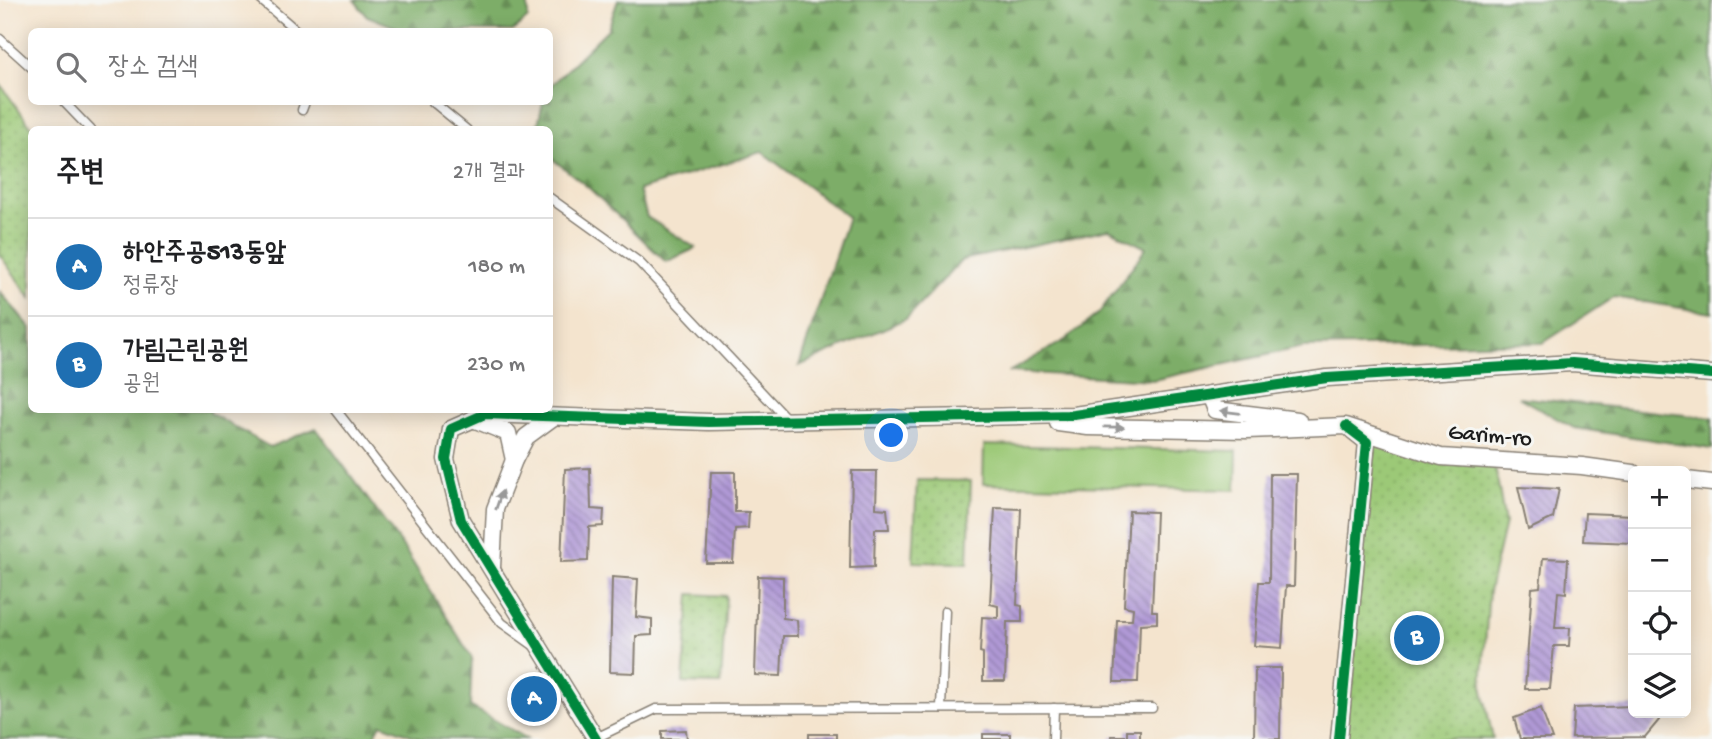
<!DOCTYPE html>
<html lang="ko">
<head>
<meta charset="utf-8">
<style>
	:root { --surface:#fff; --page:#f2f2f2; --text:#202124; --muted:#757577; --line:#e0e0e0; --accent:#1f6fb2 }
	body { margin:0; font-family:"Gochi Hand","Poor Story",sans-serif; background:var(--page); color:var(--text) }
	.controls { position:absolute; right:21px; bottom:21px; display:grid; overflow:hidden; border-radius:10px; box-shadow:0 4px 18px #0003 }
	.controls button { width:63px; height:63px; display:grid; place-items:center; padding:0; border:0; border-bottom:2px solid var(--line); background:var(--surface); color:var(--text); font:35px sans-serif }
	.you { position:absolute; left:892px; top:436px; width:24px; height:24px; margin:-18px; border:5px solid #fff; border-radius:50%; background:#1a73e8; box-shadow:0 0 0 10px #1a73e833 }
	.badge { display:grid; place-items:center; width:46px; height:46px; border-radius:50%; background:var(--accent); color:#fff; font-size:23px; font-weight:700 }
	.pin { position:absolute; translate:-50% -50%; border:4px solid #fff; box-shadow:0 2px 7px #0006 }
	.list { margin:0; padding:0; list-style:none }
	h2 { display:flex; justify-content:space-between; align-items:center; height:91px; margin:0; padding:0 28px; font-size:30px }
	h2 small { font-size:23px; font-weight:400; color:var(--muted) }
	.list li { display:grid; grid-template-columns:46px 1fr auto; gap:21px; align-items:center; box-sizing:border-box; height:98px; padding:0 28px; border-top:2px solid var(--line) }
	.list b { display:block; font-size:26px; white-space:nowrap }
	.list p { margin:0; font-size:23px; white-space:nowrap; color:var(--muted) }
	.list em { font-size:23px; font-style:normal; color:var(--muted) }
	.icon { flex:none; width:38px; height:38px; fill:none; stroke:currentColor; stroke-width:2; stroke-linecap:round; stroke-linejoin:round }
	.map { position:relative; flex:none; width:1712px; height:739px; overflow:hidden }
	.search { position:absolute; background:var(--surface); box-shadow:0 4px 18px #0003; left:28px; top:28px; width:525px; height:77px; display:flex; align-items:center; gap:18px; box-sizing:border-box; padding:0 24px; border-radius:10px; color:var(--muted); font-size:26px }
	.panel { position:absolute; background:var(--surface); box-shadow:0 4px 18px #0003; left:28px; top:126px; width:525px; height:287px; border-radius:10px }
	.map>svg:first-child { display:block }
</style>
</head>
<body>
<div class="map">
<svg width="1712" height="739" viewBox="0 0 1712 739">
	<defs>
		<pattern id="forest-firs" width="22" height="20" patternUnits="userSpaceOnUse" patternTransform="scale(1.75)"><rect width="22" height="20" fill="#7dad68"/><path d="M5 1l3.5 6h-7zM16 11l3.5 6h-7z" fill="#668c55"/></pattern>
		<pattern id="park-dots" width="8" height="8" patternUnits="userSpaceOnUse" patternTransform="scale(1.75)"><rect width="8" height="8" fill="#9cc977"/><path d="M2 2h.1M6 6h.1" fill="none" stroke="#86ac66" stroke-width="1.8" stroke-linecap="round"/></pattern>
		<pattern id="building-back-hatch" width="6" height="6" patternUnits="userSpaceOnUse" patternTransform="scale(1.75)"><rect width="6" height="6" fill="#b099d6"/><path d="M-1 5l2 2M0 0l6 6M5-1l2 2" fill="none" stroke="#8e7cad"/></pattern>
	</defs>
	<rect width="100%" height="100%" fill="#f6f6f2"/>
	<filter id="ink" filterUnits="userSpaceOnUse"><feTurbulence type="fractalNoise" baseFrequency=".0143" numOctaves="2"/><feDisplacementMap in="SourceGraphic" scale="14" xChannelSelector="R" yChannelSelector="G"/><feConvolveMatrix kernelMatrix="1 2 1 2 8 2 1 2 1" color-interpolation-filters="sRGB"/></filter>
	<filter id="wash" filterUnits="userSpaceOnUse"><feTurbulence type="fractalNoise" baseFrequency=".00686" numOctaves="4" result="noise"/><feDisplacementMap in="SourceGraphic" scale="28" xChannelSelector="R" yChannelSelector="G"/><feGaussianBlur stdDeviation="1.57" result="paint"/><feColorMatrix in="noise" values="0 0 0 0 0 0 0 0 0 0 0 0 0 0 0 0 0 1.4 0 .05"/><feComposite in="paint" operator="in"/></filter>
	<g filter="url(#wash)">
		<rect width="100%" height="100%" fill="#f4e4ce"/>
		<!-- grass -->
		<path fill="#9cc977" stroke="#5c724a" stroke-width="2" d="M984 445 1237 451 1236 490 983 484Z"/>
		<!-- forest -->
		<g fill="url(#forest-firs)" stroke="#4c6442" stroke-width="2">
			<path d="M354 0H528V18L513 31H405L367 16Z"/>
			<path d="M618 0H1712V313L1614 297 1543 343 1303 347 1153 380 1009 372 1065 340 1099 313 1146 248 1109 229 962 260 906 319 799 366 848 217 762 152 639 190 647 217 696 248 666 262 589 188 550 157V130L537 129 543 102H550V86L608 29Z"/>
			<path d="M0 292 31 328 32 410H210V413L270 447 316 428 405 550 472 658 470 706 528 739H421L381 724 373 739H0Z"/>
			<path d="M1518 397 1712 418V449L1574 428Z"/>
		</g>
		<!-- park -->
		<g fill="url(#park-dots)" stroke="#5c724a" stroke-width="2">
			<path d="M0 84 33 129 31 299 0 255Z"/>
			<path d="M1367 442 1441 457 1494 461 1505 523 1489 591 1482 686 1493 739H1339Z"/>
			<path d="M917 480 971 481 968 563 913 562Z"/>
			<path d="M690 594 726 596 721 684 683 683Z"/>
		</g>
		<g id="blocks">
			<!-- building -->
			<g fill="url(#building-back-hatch)">
				<path d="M590 468 591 509 604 510 603 526 589 527 588 561 561 562 565 469Z"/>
				<path d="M852 471H877L876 508 887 509 889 529H875L874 567 850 568Z"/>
				<path d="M711 472H735V512H749L748 528 735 529 733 563H706Z"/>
				<path d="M1270 474H1297L1294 586H1286L1282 648 1254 646 1259 582H1269Z"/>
				<path d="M1518 487 1559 489 1553 518 1528 530Z"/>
				<path d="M995 508 1021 509 1017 605 1022 606V622H1007L1005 681H983V653L980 652 982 617 998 618V606L990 604Z"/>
				<path d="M1129 511 1156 512 1152 611H1157V623L1140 624 1138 682H1114L1117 620H1132L1133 608 1124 606Z"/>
				<path d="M1585 513 1633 515V543L1583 541Z"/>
				<path d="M1543 558 1568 559 1566 593 1558 592 1555 628H1570L1569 646H1554L1550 689H1525L1532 588 1540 587Z"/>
				<path d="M758 576 783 577V618L797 620 798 636H783L781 676 755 675Z"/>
				<path d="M612 577 638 579 636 617 652 619V635L636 636 635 673 610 672Z"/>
				<path d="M1255 668H1281L1280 739H1254Z"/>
				<path d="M1633 706V713H1665L1645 737 1572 738 1574 708Z"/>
				<path d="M1541 708 1552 739H1520L1514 718Z"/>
				<path d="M686 730 687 739H662V731Z"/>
				<path d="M1127 730H1140V739H1111V736H1127Z"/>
				<rect x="809" y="734" width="27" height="5"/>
				<rect x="983" y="734" width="27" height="5"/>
			</g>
		</g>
	</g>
	<g filter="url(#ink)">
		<use href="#blocks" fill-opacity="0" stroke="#888075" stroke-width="2"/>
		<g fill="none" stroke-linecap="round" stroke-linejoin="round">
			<!-- service casing -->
			<g stroke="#888075" stroke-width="11">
				<g id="service">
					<path d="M261 0 298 32"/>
					<path d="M341 32H345"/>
					<path d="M0 39 32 68"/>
					<path d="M64 102 91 130"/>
					<path d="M433 102 467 130"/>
					<path d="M302 110 305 102"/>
					<path d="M550 198 639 262 786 418"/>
					<path d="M336 410 502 623 533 645"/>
					<path d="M941 708 945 611"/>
					<path d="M596 738 656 709 1152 708"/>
					<path d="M1053 739 1054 708"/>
				</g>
			</g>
			<!-- minor casing -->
			<g stroke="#888075" stroke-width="19">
				<g id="minor">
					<path d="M1209 395 1215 410 1298 420"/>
					<path d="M473 419 508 433 514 460"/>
					<path d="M1058 423 1088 427 1247 430 1346 426 1441 457 1582 466 1633 473"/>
					<path d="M1686 480 1712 483"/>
					<path d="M492 567 495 509 514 460 526 437 552 418"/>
					<path d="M596 739 461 520 446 459 451 429 485 414 709 422 1074 415 1327 378 1572 363 1712 374"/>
					<path d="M1339 739 1367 442 1353 431"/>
				</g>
			</g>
			<!-- service -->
			<use href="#service" stroke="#fff" stroke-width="8"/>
			<!-- minor -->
			<use href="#minor" stroke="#fff" stroke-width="16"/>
			<!-- cycleway casing -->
			<g stroke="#f6f6f2" stroke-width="15">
				<g id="cycleway">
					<path d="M596 739 461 520 446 459 451 429 485 414 709 422 1074 415 1327 378 1572 363 1712 374"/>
					<path d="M1339 739 1367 442 1346 426"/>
				</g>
			</g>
			<!-- cycleway -->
			<use href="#cycleway" stroke="#00873e" stroke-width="10"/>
		</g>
		<!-- one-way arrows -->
		<defs><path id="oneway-solid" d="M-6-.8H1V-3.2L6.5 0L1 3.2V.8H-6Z" transform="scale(1.75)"/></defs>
		<g fill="#999">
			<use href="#oneway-solid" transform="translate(1230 412) rotate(-173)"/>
			<use href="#oneway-solid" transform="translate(1114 427) rotate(1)"/>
			<use href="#oneway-solid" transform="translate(499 500) rotate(-71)"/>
		</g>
	</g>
	<g text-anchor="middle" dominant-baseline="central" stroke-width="6" stroke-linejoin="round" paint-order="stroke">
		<!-- street labels -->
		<g font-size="23" fill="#1c1c1c" stroke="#f6f6f2">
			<text transform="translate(1490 437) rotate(5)">Garim-ro</text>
		</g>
	</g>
</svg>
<div class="controls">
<button>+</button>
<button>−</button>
<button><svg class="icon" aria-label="locate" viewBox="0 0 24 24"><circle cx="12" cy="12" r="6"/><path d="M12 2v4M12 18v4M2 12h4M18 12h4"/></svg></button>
<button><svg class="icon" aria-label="layers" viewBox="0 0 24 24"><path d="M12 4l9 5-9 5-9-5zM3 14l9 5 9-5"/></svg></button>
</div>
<div class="you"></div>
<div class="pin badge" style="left:534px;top:699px">A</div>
<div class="pin badge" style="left:1417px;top:638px">B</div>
<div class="search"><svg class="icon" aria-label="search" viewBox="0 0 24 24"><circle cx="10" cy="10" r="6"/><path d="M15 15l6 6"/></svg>장소 검색</div>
<section class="panel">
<h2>주변<small>2개 결과</small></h2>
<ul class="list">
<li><span class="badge">A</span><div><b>하안주공513동앞</b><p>정류장</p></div><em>180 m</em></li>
<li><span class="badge">B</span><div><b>가림근린공원</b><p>공원</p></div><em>230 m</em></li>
</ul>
</section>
</div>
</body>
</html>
